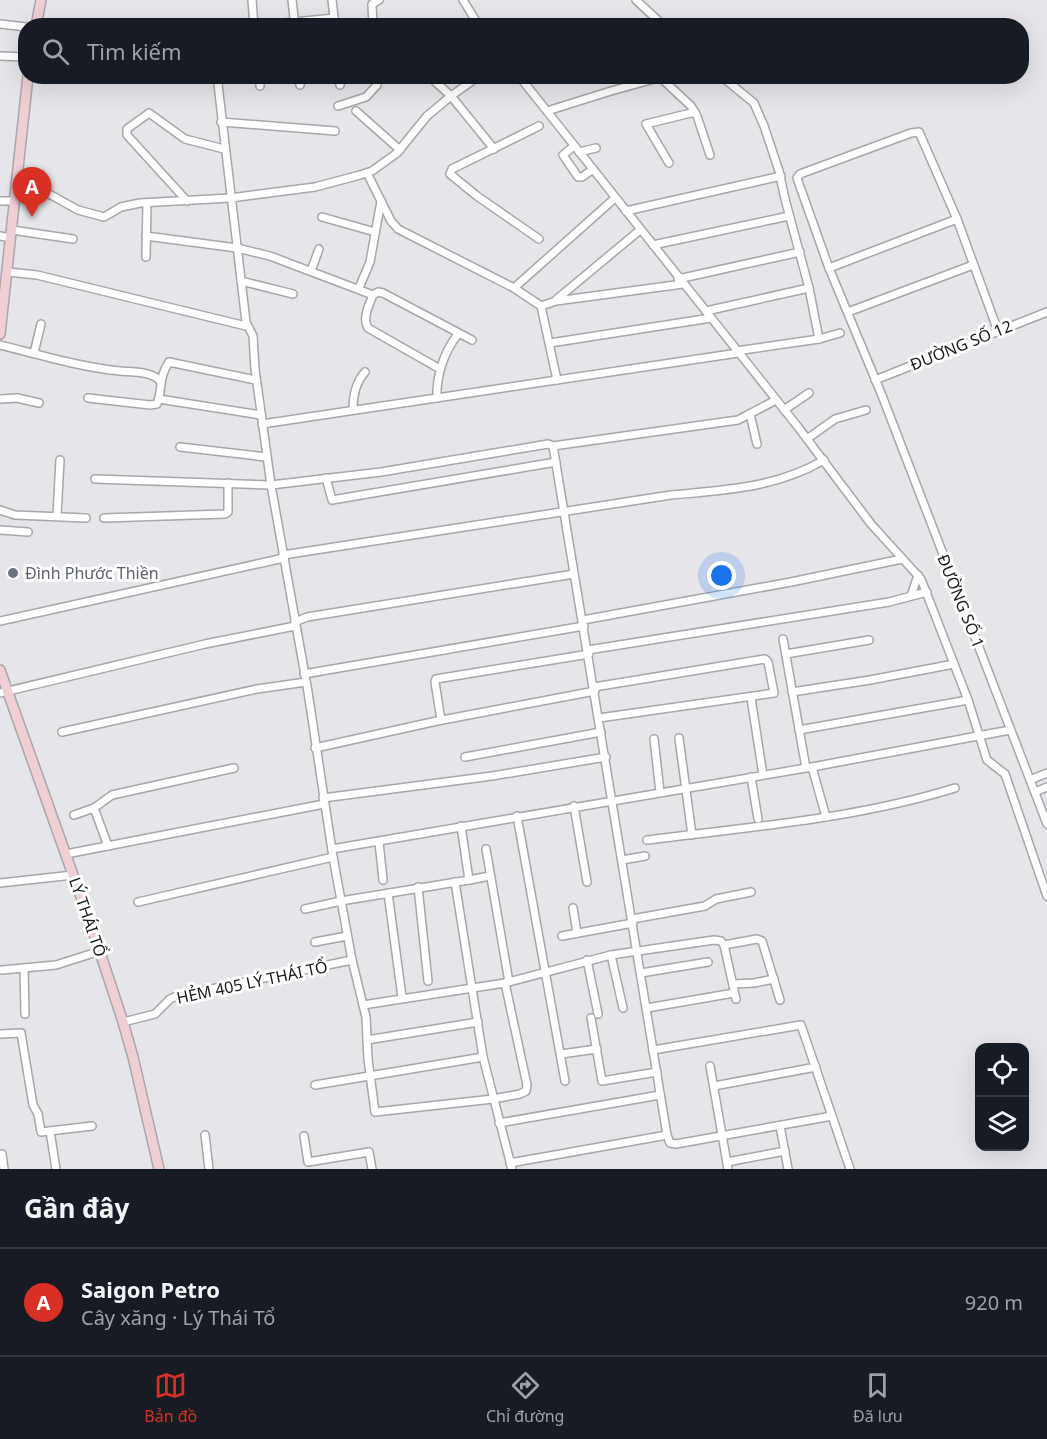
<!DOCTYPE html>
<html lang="vi">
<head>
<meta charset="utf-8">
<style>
	:root { --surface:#171b24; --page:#242831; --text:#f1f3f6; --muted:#9ea1a6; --line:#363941; --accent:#d93025 }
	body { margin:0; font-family:"Noto Sans",sans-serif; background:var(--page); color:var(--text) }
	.controls { position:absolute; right:18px; bottom:18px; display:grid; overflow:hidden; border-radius:12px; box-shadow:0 6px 24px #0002 }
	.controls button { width:54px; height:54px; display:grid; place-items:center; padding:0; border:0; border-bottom:2px solid var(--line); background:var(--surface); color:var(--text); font:30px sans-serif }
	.you { position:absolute; left:722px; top:576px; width:21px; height:21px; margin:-15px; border:4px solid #fff; border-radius:50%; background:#1a73e8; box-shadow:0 0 0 9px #1a73e833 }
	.badge { display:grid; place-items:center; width:39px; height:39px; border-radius:50%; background:var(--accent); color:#fff; font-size:20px; font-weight:700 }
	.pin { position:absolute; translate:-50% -50px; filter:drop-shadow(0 2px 3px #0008) }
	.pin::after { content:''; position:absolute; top:32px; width:21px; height:18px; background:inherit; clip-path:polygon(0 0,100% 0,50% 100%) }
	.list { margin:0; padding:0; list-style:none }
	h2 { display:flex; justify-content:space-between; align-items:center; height:78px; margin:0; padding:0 24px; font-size:26px }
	h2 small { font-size:20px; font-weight:400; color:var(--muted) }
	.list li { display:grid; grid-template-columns:39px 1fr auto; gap:18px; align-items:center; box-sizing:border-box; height:108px; padding:0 24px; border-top:2px solid var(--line) }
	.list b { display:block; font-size:22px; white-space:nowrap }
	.list p { margin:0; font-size:20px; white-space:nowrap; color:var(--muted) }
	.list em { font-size:20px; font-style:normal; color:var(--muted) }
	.icon { flex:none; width:33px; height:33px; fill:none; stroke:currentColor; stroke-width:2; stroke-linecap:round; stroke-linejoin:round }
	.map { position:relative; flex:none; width:1047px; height:1169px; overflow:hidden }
	.search { position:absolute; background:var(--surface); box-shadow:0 6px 24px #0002; left:18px; right:18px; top:18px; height:66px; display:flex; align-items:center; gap:15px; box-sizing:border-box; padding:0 21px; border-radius:24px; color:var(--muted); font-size:22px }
	.sheet { height:186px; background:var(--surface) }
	nav { display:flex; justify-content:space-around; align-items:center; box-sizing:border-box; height:84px; border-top:2px solid var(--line); background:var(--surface); font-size:16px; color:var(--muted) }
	nav a { display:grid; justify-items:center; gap:3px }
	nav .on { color:var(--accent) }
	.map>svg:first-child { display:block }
</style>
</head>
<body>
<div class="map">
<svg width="1047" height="1169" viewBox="0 0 1047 1169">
	<rect width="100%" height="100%" fill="#e5e5ea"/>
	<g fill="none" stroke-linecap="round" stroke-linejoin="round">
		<!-- street casing -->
		<g stroke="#a6a7ab" stroke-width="10">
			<g id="street">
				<path d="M252 0 254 26 334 18"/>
				<path d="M292 0 295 26"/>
				<path d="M332 0 335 26"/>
				<path d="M463 0 479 26"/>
				<path d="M636 0 664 26"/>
				<path d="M0 24 26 27"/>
				<path d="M373 26 372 4 379 0"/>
				<path d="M0 56 26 57"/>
				<path d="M217 76 246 322 253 336 255 369 271 485 308 692 333 857 352 960 366 1017 368 1059 375 1112 493 1099 520 1094 526 1091 527 1085 505 983"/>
				<path d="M260 76V86"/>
				<path d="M299 76 300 85"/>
				<path d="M339 76 340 85"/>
				<path d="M429 76 451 96 494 149"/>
				<path d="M519 76 798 427 871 524 921 579 968 700 987 760 1005 774 1047 896"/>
				<path d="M721 76 754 103 764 126 779 171 785 199 809 288 819 339"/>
				<path d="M661 78 691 106 697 116 710 155"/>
				<path d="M338 106 366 97 377 85V76"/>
				<path d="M356 111 400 150"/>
				<path d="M547 111 611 91 665 76"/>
				<path d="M221 122 335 131"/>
				<path d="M574 146 563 155 578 177H582L593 169"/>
				<path d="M579 152 596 148"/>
				<path d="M669 163 646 124 695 112"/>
				<path d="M367 173 391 221 398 229 514 288 541 306 557 380"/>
				<path d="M16 182 51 195 78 210 104 217 121 207 140 203 230 198 315 187 360 175 372 171 397 153 427 116 451 96 479 76"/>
				<path d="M0 201H14"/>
				<path d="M187 201 127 135V129L149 113 185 139 224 149"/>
				<path d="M626 211 781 176"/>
				<path d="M322 217 375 232"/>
				<path d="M12 230 73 239"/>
				<path d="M0 236 11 238"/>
				<path d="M146 236 237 248 270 256 373 295 378 292 383 293 472 340"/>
				<path d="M539 239 477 196 450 174 452 169 539 126"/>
				<path d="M653 245 789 216"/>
				<path d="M146 257 147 203"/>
				<path d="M829 268 957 219"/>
				<path d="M311 271 319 249"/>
				<path d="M8 272 37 275 246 326"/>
				<path d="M678 279 800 252"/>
				<path d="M241 281 293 294"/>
				<path d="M359 288 370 262 381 201"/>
				<path d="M514 288 615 198"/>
				<path d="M373 295C369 305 362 318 368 328L440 369"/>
				<path d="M557 299 640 230"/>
				<path d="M541 306 556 301 683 284"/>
				<path d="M706 311 809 288"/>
				<path d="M848 312 973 265"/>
				<path d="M998 331 957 219 919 132 911 133 800 174 797 178 798 181 829 268 881 393 1047 824"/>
				<path d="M550 343 711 318"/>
				<path d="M0 345C40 355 80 367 120 371 132 372 152 371 160 381"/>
				<path d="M736 351 819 339 840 333"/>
				<path d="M34 353 41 324"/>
				<path d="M875 380 1047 312"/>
				<path d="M88 398 150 405 157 404C163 389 158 378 169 362L256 380"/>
				<path d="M437 398C436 376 444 352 458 334"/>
				<path d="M0 399 17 398 39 403"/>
				<path d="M159 399 261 415"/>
				<path d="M353 409C353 395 356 382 365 372"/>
				<path d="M784 410 809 393"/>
				<path d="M750 414 757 444"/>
				<path d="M262 424 738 353"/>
				<path d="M807 439 835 419 866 410"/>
				<path d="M553 446 667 1135 670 1143 676 1144 832 1116"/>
				<path d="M180 447 266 457"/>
				<path d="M326 478 332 500 556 462"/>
				<path d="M95 479 271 485 381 472 548 444 553 446 738 420 776 400"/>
				<path d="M0 510 15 515 86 518"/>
				<path d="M57 516 60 460"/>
				<path d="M104 518 225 514 228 512V483"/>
				<path d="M0 530 28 532"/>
				<path d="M283 555 671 495C725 490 776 488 824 460"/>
				<path d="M911 596 918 575"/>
				<path d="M583 620 791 582 902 559"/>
				<path d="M0 621 284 558"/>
				<path d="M295 622 307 617 574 574"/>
				<path d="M783 639 806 768"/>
				<path d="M588 650 889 602 927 592"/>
				<path d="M786 654 869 640"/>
				<path d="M304 674 584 626"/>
				<path d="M594 687 765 659 768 662 774 693 599 718"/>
				<path d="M792 692 870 680 954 664"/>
				<path d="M0 693 205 644 295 626"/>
				<path d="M751 698 763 775"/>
				<path d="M441 720 435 682 436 679 589 654"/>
				<path d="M799 730 968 700"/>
				<path d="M62 732 257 689 306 682"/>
				<path d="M679 738 692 835"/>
				<path d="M654 739 660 792"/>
				<path d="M315 748 437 721 595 691"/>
				<path d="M465 757 601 732"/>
				<path d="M812 767 826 817"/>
				<path d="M751 777 758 819"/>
				<path d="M1030 780 1047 773"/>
				<path d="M1035 792 1047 787"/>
				<path d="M323 798 492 776 606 757"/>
				<path d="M574 806 587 882"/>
				<path d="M94 808 108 846"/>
				<path d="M74 815 94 808 112 795 234 768"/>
				<path d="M517 816 565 1081"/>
				<path d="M647 840C750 827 855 819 955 788"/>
				<path d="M379 842 383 880"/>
				<path d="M332 849 812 767 1010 730"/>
				<path d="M486 849 509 982"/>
				<path d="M66 854 324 804"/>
				<path d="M622 860 645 856"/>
				<path d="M469 880 490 876"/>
				<path d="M455 882 483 1057 512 1169"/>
				<path d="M0 883 73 875"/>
				<path d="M418 887 428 981"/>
				<path d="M388 893 402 997"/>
				<path d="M138 902 333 857"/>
				<path d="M573 908 577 933"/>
				<path d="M305 909 341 901 469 880 461 826"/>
				<path d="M632 919 705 906 716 899 751 892"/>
				<path d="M562 936 633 923"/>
				<path d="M315 942 347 936"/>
				<path d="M724 945 736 999"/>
				<path d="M611 955 623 1008"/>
				<path d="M587 960 598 1014"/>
				<path d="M24 968 25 1014"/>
				<path d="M2 970 56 965 100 951"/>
				<path d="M641 973 708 962"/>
				<path d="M733 984 754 983 774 979"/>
				<path d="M363 1005 505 983 611 955 714 940 721 941 724 945 757 939 762 941 780 1000"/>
				<path d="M647 1008 734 993"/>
				<path d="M591 1018 602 1081 657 1072"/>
				<path d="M123 1022 155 1014 170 999 177 996 352 960"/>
				<path d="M0 1034 21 1033 33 1105 38 1114 41 1132 92 1126"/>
				<path d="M367 1040 478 1022"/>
				<path d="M653 1050 801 1025 850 1169"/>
				<path d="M561 1054 597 1049"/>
				<path d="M710 1066 728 1169"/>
				<path d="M315 1085 483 1057"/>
				<path d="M714 1086 816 1067"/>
				<path d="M499 1123 660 1095"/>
				<path d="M780 1126 788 1169"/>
				<path d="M50 1131 56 1169"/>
				<path d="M205 1135 209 1169"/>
				<path d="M304 1136 308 1162 369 1152 372 1169"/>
				<path d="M2 1154 4 1169"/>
				<path d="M727 1162 785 1151"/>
				<path d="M510 1163 667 1135"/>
			</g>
		</g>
		<!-- secondary casing -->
		<g stroke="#a6a7ab" stroke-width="12">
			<g id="secondary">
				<path d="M36 26 41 0"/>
				<path d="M0 334 28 76"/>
				<path d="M0 670 93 931 123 1022 133 1057 159 1169"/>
			</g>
		</g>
		<!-- street -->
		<use href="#street" stroke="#fff" stroke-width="7"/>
		<!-- secondary -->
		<use href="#secondary" stroke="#f0cfd4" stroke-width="9"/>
	</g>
	<!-- markers -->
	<circle fill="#6b7280" stroke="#fff" stroke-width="2" cx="13" cy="573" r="6"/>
	<g text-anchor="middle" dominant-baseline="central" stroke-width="6" stroke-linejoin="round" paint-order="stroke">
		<!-- street labels -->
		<g font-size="16" fill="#19191a" stroke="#fff">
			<text transform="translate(961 345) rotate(-22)">ĐƯỜNG SỐ 12</text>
			<text transform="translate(961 601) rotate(68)">ĐƯỜNG SỐ 1</text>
			<text transform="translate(88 917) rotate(71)">LÝ THÁI TỔ</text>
			<text transform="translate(252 982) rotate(-12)">HẺM 405 LÝ THÁI TỔ</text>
		</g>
		<!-- worship labels -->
		<g font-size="16" fill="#5b616d" stroke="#fff" text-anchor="start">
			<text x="25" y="573">Đình Phước Thiền</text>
		</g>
	</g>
</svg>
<div class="controls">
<button><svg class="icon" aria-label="locate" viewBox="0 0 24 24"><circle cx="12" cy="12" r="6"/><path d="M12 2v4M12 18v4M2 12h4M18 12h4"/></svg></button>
<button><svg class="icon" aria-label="layers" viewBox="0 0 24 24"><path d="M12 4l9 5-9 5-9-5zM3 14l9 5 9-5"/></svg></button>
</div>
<div class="you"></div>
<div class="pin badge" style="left:32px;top:217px">A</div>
<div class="search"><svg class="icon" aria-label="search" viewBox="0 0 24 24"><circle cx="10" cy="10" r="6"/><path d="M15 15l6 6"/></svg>Tìm kiếm</div>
</div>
<section class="sheet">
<h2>Gần đây<small></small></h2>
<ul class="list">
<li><span class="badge">A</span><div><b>Saigon Petro</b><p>Cây xăng · Lý Thái Tổ</p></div><em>920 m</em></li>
</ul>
</section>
<nav>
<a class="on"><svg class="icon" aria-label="map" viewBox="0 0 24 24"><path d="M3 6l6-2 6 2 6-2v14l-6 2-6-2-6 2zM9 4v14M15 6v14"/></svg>Bản đồ</a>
<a><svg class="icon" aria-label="directions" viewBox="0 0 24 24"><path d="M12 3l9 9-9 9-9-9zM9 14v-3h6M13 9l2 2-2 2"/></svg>Chỉ đường</a>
<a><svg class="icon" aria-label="saved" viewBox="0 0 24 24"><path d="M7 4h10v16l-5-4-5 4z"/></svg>Đã lưu</a>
</nav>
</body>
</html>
